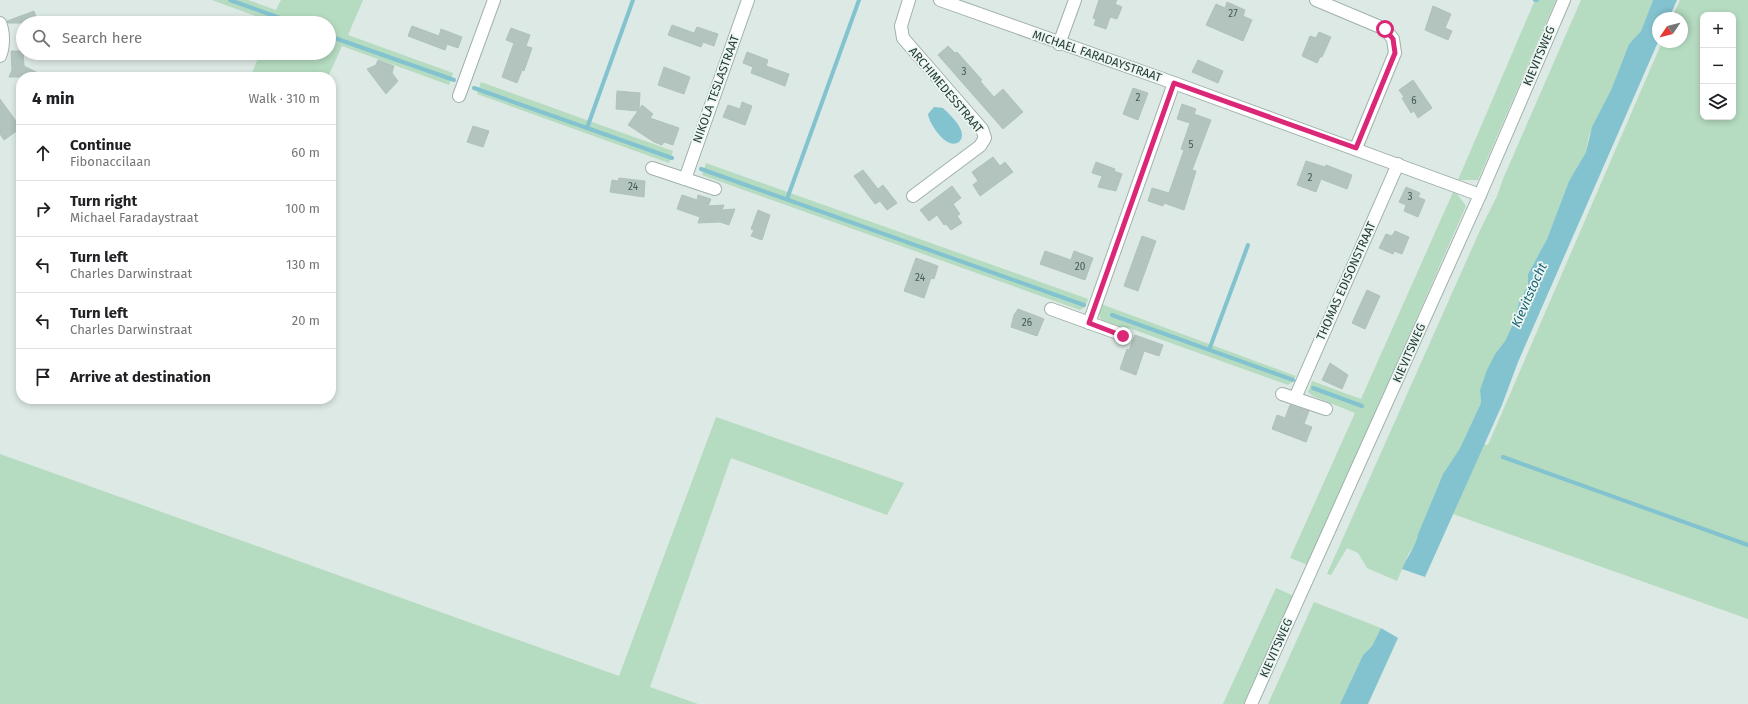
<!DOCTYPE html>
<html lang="en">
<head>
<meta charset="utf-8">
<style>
	:root { --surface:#fff; --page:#f2f2f2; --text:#202124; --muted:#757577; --line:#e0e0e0 }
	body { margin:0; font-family:"Fira Sans",sans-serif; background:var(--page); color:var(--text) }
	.controls { position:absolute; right:12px; top:12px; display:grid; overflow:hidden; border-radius:8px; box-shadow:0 2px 6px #0003 }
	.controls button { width:36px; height:36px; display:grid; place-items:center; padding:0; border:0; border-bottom:1px solid var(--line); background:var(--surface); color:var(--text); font:20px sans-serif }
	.compass { position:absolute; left:1652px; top:12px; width:36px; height:36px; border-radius:50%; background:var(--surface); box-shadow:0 2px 6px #0003; rotate:235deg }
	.stop { position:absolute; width:12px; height:12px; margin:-9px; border:3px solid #db2777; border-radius:50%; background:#fff }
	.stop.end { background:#db2777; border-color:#fff; box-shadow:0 1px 4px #0008 }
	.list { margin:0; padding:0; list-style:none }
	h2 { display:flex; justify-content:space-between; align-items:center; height:52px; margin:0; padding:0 16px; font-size:17px }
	h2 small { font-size:13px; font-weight:400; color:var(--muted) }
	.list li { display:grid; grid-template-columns:26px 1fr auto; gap:12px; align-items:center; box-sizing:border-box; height:56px; padding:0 16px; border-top:1px solid var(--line) }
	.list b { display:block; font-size:15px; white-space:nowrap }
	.list p { margin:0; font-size:13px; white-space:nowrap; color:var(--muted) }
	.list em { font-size:13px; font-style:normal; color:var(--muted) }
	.icon { flex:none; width:22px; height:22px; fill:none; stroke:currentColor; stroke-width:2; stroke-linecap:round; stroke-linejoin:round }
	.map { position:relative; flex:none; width:1748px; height:704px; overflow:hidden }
	.search { position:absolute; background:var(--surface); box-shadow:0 2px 6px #0003; left:16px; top:16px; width:320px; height:44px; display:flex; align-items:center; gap:10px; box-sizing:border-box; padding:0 14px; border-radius:22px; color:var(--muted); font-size:15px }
	.panel { position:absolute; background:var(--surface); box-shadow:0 2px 6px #0003; left:16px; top:72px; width:320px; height:332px; border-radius:16px }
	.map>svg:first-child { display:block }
</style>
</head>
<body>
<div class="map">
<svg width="1748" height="704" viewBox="0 0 1748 704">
	<rect width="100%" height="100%" fill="#dde9e4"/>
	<!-- green -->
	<g fill="#b5dbc0" fill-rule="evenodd">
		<path d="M212 0H248L276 10 281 0H363L348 35 453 73 449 85 342 46 328 77H254L251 76 260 53H329V23H272V22Z"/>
		<path d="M1535 0H1556L1478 180H1458Z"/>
		<path d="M1581 0H1653L1641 31 1629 44 1611 90 1589 135 1586 152 1569 181 1547 239 1528 274V286L1520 299 1513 324 1505 341 1495 354 1480 390 1481 403 1460 448 1443 474 1418 534 1416 544 1409 553 1397 581 1367 568 1358 553 1347 548 1331 575 1327 574 1481 228 1497 196 1503 179Z"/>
		<path d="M1680 0H1748V619L1453 514 1484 444 1488 445 1662 42H1682V18H1672ZM1703 15H1733V117H1703Z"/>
		<path d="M481 82 673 151 669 163 477 94Z"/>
		<path d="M706 163 1088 299 1085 307 1080 310 702 175Z"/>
		<path d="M1454 190 1466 206 1308 565 1290 558 1355 413 1313 396 1308 392 1312 381 1361 399Z"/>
		<path d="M1101 304 1296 376 1292 382 1288 385 1129 328 1128 331C1110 325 1094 326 1101 304Z"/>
		<path d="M716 417 904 483 887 515 731 458 650 687 698 704H0V454L619 676Z"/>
		<path d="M1276 588 1294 596 1245 704H1223Z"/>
		<path d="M1314 602 1381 628 1372 646 1363 655 1340 704H1268Z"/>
	</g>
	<!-- water -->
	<g fill="#83c3d0">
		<path d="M1653 0H1677L1669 18H1658V42L1518 362 1502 405 1425 577 1402 569C1407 556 1416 547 1418 534L1443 474 1460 448 1481 403 1480 390 1487 370 1495 354 1505 341 1513 324 1520 299 1528 286V274L1547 239 1569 181 1586 152 1592 127 1611 90 1629 44 1641 31Z"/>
		<path d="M934 107 943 108C949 114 970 132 959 142 956 144 953 144 950 143 941 140 929 123 928 114Z"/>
		<path d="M1381 628 1398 638 1368 704H1340L1363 655 1372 646Z"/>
	</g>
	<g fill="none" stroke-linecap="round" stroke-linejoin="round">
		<!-- stream -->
		<g stroke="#83c3d0" stroke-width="4">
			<path d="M230 0 294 23"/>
			<path d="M1535 0H1537"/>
			<path d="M329 36 454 80"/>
			<path d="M474 88 672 158"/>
			<path d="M587 128 633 0"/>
			<path d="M701 169 1084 305"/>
			<path d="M787 199 859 0"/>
			<path d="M1112 315 1293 380"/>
			<path d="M1209 350 1248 245"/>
			<path d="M1313 388 1362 406"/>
			<path d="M1503 457 1748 545"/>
		</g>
	</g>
	<!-- building -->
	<g fill="#b2c4bd" stroke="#afc3bb">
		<path d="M1099 0H1117L1115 4 1122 7 1117 19 1110 17 1106 29 1094 25 1096 19 1093 18Z"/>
		<path d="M1227 2 1245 10 1243 16 1252 20 1243 41 1206 25 1216 4 1225 8Z"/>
		<path d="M1433 6 1451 14 1445 28 1452 31 1448 40 1425 30Z"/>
		<path d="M34 11 38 23H8L7 21Z"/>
		<path d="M672 25 694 33 697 27 718 34 714 46 703 42 701 47 668 35Z"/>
		<path d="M412 26 439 36 441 29 462 37 458 48 447 44 445 50 408 36Z"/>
		<path d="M511 28 530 35 526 46 532 48 524 71 522 70 517 83 502 77 514 43 506 40Z"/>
		<path d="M1319 32 1331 37 1322 57H1320L1317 63 1302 56 1310 36 1316 38Z"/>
		<path d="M948 46 955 53 957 52 982 80 980 81 994 97 1003 89 1023 112 1003 129 938 55Z"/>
		<path d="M11 51H23L24 66 46 77H9L12 70Z"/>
		<path d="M747 52 768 60 766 66 789 74 785 86 751 73 753 67 743 63Z"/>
		<path d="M378 60 394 66 392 73 398 81 386 94 367 69 376 65Z"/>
		<path d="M1198 60 1223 71 1218 83 1192 72Z"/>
		<path d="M664 67 690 77 684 94 658 85Z"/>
		<path d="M1413 80 1432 108 1418 118 1414 111 1411 113 1402 98 1404 97 1399 90Z"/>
		<path d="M1133 88 1148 93 1138 120 1123 114Z"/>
		<path d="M617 91 640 93 639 110 642 105 653 114 650 118 679 128 673 145 664 142 662 145 654 142 628 125 638 111 616 109Z"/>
		<path d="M0 99 21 128 4 140 0 134Z"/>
		<path d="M742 102 752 106 745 125 723 117 728 105 740 109Z"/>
		<path d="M1182 104 1196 109 1194 114 1211 120 1192 170 1196 171 1184 210 1164 203 1163 206 1148 201 1152 188 1169 193 1184 150 1181 149 1190 123 1177 119Z"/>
		<path d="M473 126 489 131 483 147 467 142Z"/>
		<path d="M993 157 1000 166 1005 162 1013 172 980 196 973 185 978 181 972 172Z"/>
		<path d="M1306 161 1325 167 1326 165 1352 175 1347 189 1321 179 1316 192 1297 185Z"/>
		<path d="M1096 162 1115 169 1114 171 1122 174 1116 191 1098 187 1102 176 1092 173Z"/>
		<path d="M863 170 878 189 883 185 897 203 887 210 880 201 875 204 854 176Z"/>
		<path d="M619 178 645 181 644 197 610 192 612 180 618 181Z"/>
		<path d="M952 186 961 198 953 204 960 214 957 216 962 223 951 230 946 224 944 225 937 215 929 221 920 210Z"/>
		<path d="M1406 187 1420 193 1418 197 1425 200 1418 217 1404 211 1406 205 1399 202Z"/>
		<path d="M682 195 697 200 698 195 711 199 708 206 724 205 722 210 735 209 729 225 720 222 698 223 700 217 677 209Z"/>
		<path d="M758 210 770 215 762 240 751 236 754 230 751 229Z"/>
		<path d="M1395 231 1409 237 1402 254 1394 251 1393 254 1379 248 1386 234 1392 236Z"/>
		<path d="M1142 236 1156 241 1138 291 1124 286Z"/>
		<path d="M1045 251 1071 260 1074 251 1093 258 1085 280 1040 264Z"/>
		<path d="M916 258 938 266 934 279 931 278 924 298 904 291Z"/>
		<path d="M1367 290 1380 296 1365 329 1352 323Z"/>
		<path d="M1018 309 1044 319 1037 336 1011 327 1014 315Z"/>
		<path d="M1135 335 1163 345 1159 356 1144 351 1136 375 1120 369 1127 349 1129 350Z"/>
		<path d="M1330 363 1348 375 1342 389 1322 380Z"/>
		<path d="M1290 405 1309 411 1304 424 1312 427 1306 442 1272 429 1277 415 1285 418Z"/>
	</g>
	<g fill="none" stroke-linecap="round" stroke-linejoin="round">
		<!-- minor casing -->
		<g stroke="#a0b0ab" stroke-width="14">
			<g id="minor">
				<path d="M909 0 901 26 903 38 982 129 985 138 980 146 913 196"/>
				<path d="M940 0 1174 83 1480 195"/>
				<path d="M1316 0 1385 29 1393 39 1395 53 1356 148"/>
				<path d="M0 23C4 32 4 47 0 56"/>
				<path d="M1059 44 1075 0"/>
				<path d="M459 96 494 0"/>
				<path d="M652 168 715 189"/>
				<path d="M685 179 748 0"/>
				<path d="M1051 309 1123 335"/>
				<path d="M1089 323 1174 83"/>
				<path d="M1282 394 1326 409"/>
				<path d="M1295 398 1398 164"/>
				<path d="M1251 704 1480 195 1564 0"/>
			</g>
		</g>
		<!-- minor -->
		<use href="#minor" stroke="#fff" stroke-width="12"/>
	</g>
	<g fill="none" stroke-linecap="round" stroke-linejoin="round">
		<!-- route -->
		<path stroke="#db2777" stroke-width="5" d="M1123 336 1089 323 1174 83 1356 148 1395 53 1393 39 1385 29"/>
	</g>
	<g text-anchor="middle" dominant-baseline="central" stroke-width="3.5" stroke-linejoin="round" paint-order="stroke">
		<!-- number labels -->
		<g font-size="10" fill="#435b55">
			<text x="1233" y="14">27</text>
			<text x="964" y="72">3</text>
			<text x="1138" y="98">2</text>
			<text x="1414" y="101">6</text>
			<text x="1191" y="145">5</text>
			<text x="1310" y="178">2</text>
			<text x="633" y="187">24</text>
			<text x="1410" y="197">3</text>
			<text x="1080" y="267">20</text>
			<text x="920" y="278">24</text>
			<text x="1027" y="323">26</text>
		</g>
		<!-- street labels -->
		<g font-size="12" fill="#1e3832" stroke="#edf6f2">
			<text transform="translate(1097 56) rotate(19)">MICHAEL FARADAYSTRAAT</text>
			<text transform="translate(1539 56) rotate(-67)">KIEVITSWEG</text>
			<text transform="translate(716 89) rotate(-70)">NIKOLA TESLASTRAAT</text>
			<text transform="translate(946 90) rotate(50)">ARCHIMEDESSTRAAT</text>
			<text transform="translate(1346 281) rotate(-66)">THOMAS EDISONSTRAAT</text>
			<text transform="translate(1409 353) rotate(-66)">KIEVITSWEG</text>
			<text transform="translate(1276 648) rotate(-66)">KIEVITSWEG</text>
		</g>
		<!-- water labels -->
		<g font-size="13" font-style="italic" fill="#196374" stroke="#edf6f2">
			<text transform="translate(1529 295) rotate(-66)">Kievitstocht</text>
		</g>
	</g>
</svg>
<div class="controls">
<button>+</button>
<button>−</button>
<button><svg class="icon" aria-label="layers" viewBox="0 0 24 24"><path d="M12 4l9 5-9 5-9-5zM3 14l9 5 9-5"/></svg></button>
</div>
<svg class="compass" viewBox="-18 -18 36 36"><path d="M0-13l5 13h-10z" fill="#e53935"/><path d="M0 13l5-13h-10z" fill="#757577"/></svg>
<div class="stop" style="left:1385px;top:29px"></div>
<div class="stop end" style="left:1123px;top:336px"></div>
<div class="search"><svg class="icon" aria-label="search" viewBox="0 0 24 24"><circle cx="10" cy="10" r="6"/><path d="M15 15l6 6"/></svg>Search here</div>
<section class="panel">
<h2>4 min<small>Walk · 310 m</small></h2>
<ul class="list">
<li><svg class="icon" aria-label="ahead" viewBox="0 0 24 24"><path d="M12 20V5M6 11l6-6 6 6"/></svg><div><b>Continue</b><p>Fibonaccilaan</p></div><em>60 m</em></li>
<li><svg class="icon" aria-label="right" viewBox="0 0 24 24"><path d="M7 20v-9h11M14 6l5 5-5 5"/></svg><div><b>Turn right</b><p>Michael Faradaystraat</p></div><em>100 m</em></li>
<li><svg class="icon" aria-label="left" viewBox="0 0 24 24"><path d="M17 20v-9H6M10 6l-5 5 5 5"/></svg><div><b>Turn left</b><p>Charles Darwinstraat</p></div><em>130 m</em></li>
<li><svg class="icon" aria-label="left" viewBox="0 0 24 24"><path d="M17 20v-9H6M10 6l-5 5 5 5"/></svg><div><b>Turn left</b><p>Charles Darwinstraat</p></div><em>20 m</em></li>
<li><svg class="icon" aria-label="arrive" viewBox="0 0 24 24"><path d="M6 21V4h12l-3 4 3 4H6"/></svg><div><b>Arrive at destination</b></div></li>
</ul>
</section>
</div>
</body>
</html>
